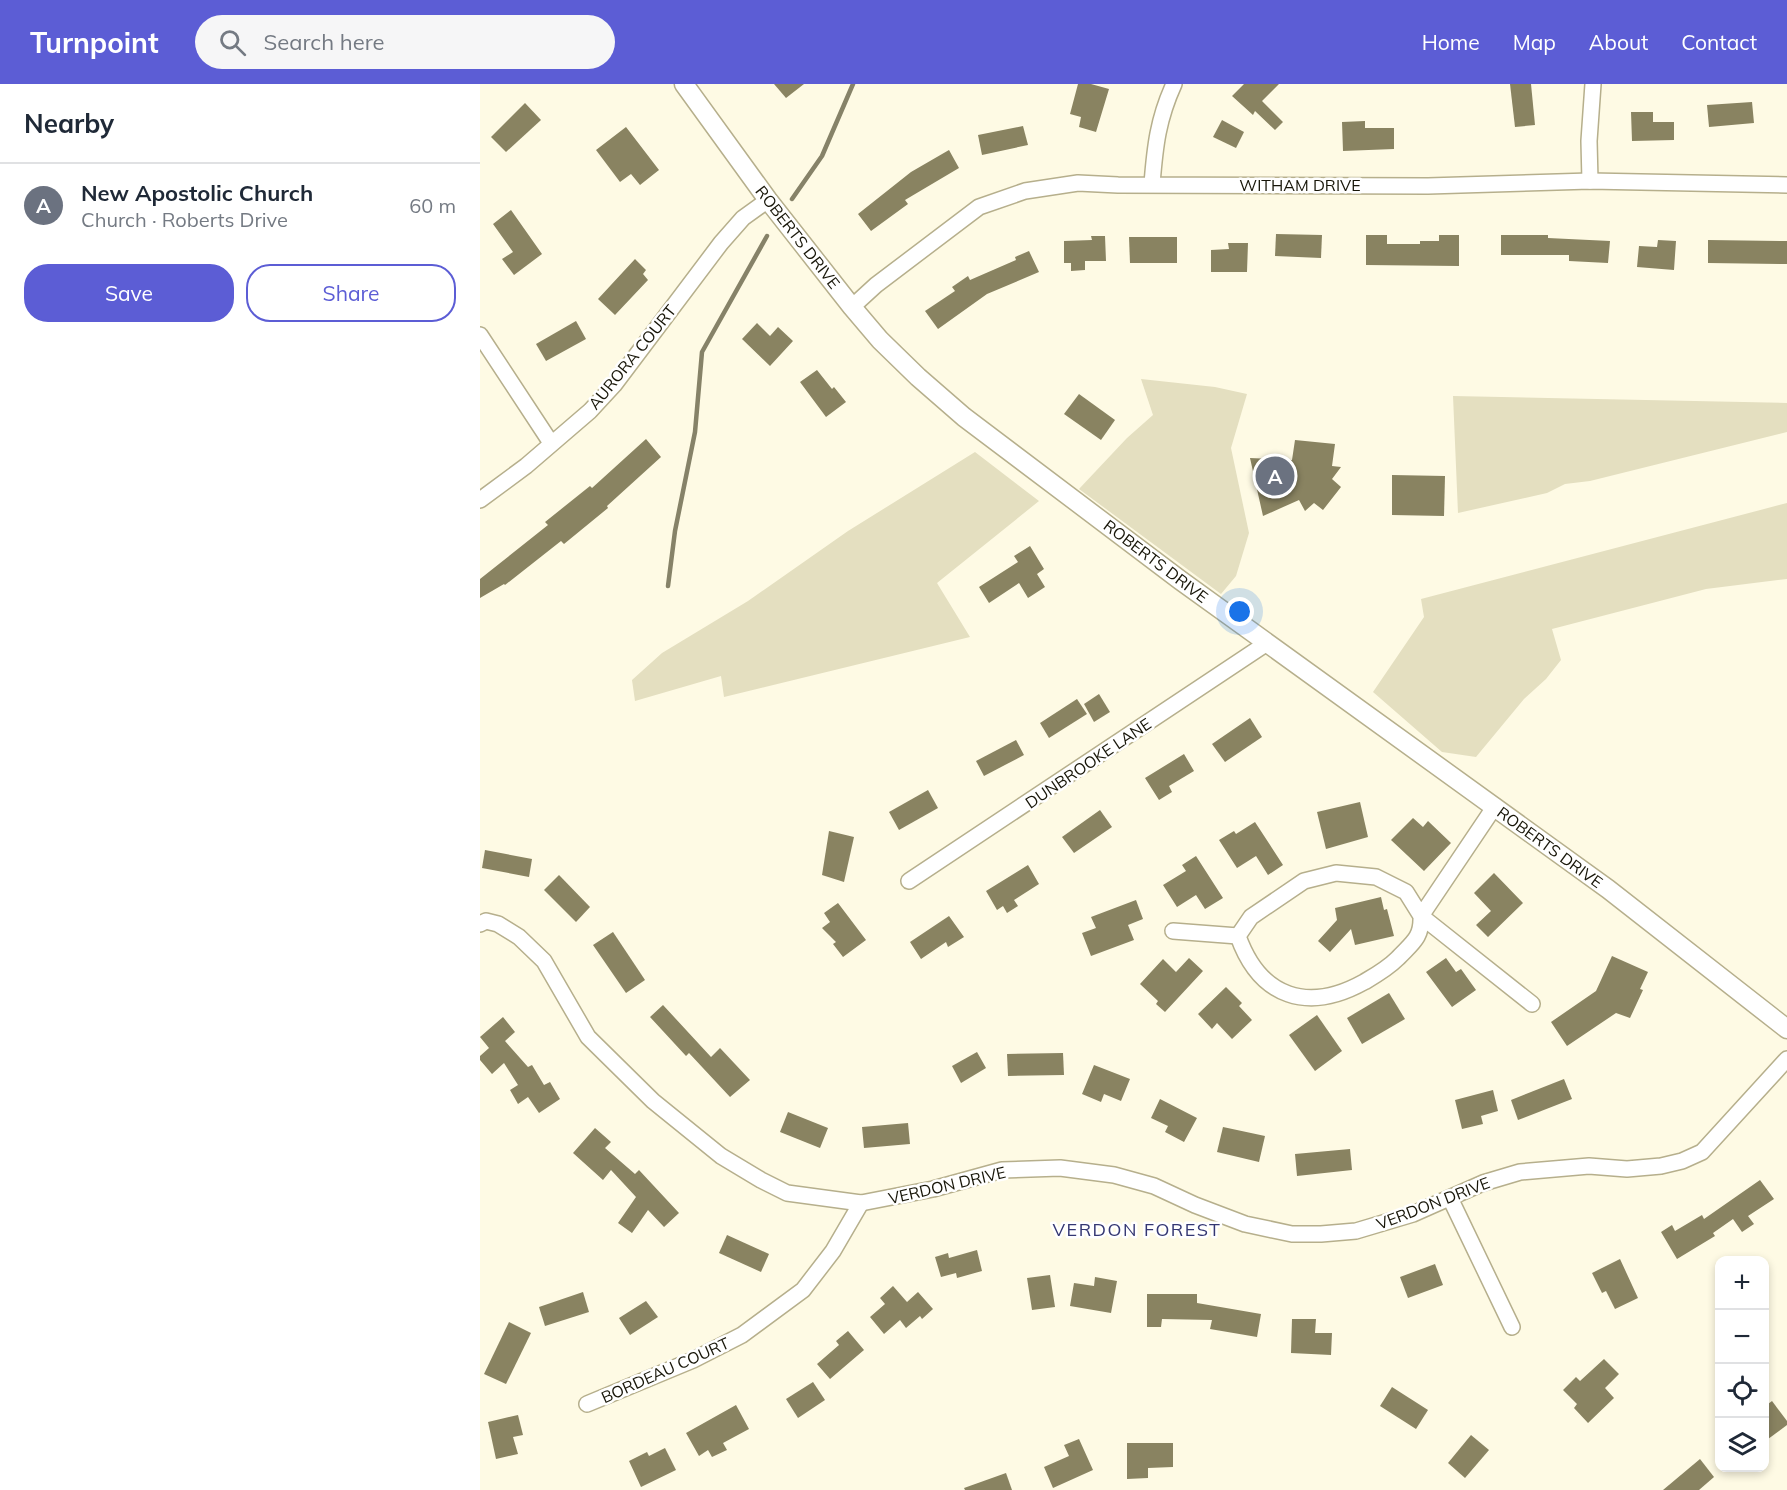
<!DOCTYPE html>
<html lang="en">
<head>
<meta charset="utf-8">
<style>
	:root { --surface:#fff; --page:#f6f6f7; --text:#1f2937; --muted:#747a83; --line:#e0e1e3; --accent:#5c5dd5 }
	body { margin:0; font-family:Mulish,sans-serif; background:var(--page); color:var(--text) }
	.controls { position:absolute; right:18px; bottom:18px; display:grid; overflow:hidden; border-radius:12px; box-shadow:0 3px 9px #0003 }
	.controls button { width:54px; height:54px; display:grid; place-items:center; padding:0; border:0; border-bottom:2px solid var(--line); background:var(--surface); color:var(--text); font:30px sans-serif }
	.you { position:absolute; left:760px; top:528px; width:21px; height:21px; margin:-15px; border:4px solid #fff; border-radius:50%; background:#1a73e8; box-shadow:0 0 0 9px #1a73e833 }
	.badge { display:grid; place-items:center; width:39px; height:39px; border-radius:50%; background:var(--accent); color:#fff; font-size:20px; font-weight:700 }
	.pin { position:absolute; translate:-50% -50%; border:3px solid #fff; box-shadow:0 2px 6px #0006 }
	.list { margin:0; padding:0; list-style:none }
	h2 { display:flex; justify-content:space-between; align-items:center; height:78px; margin:0; padding:0 24px; font-size:26px }
	h2 small { font-size:20px; font-weight:400; color:var(--muted) }
	.list li { display:grid; grid-template-columns:39px 1fr auto; gap:18px; align-items:center; box-sizing:border-box; height:84px; padding:0 24px; border-top:2px solid var(--line) }
	.list b { display:block; font-size:22px; white-space:nowrap }
	.list p { margin:0; font-size:20px; white-space:nowrap; color:var(--muted) }
	.list em { font-size:20px; font-style:normal; color:var(--muted) }
	.actions { display:flex; gap:12px; padding:18px 24px }
	.actions a { flex:1; padding:14px 0; border:2px solid var(--accent); border-radius:24px; text-align:center; font-size:21px; color:var(--accent) }
	.actions .main { background:var(--accent); color:#fff }
	.icon { flex:none; width:33px; height:33px; fill:none; stroke:currentColor; stroke-width:2; stroke-linecap:round; stroke-linejoin:round }
	.map { position:relative; flex:none; width:1307px; height:1406px; overflow:hidden }
	header { display:flex; align-items:center; gap:36px; box-sizing:border-box; height:84px; padding:0 30px; background:var(--accent); color:#fff }
	header strong { font-size:28px }
	nav { display:flex; gap:33px; margin-inline-start:auto; font-size:21px }
	.search { width:420px; height:54px; background:var(--page); display:flex; align-items:center; gap:15px; box-sizing:border-box; padding:0 21px; border-radius:33px; color:var(--muted); font-size:22px }
	main { display:flex }
	aside { flex:1; background:var(--surface) }
	.map>svg:first-child { display:block }
</style>
</head>
<body>
<header>
<strong>Turnpoint</strong>
<div class="search"><svg class="icon" aria-label="search" viewBox="0 0 24 24"><circle cx="10" cy="10" r="6"/><path d="M15 15l6 6"/></svg>Search here</div>
<nav><a>Home</a><a>Map</a><a>About</a><a>Contact</a></nav>
</header>
<main>
<aside>
<h2>Nearby<small></small></h2>
<ul class="list">
<li><span class="badge" style="background:#6b7280">A</span><div><b>New Apostolic Church</b><p>Church · Roberts Drive</p></div><em>60 m</em></li>
</ul>
<div class="actions"><a class="main">Save</a><a>Share</a></div>
</aside>
<div class="map">
<svg width="1307" height="1406" viewBox="0 0 1307 1406">
	<rect width="100%" height="100%" fill="#fefae4"/>
	<!-- green -->
	<g fill="#e4dfc0">
		<path d="M661 295 735 303 767 310 751 364 769 449 756 492 741 510 599 405 647 354 673 331Z"/>
		<path d="M973 312 1307 319V348L1110 397 1085 400 1067 409 978 429Z"/>
		<path d="M495 368 559 417 457 499 490 553 244 613 241 592 155 617 152 596 182 569 268 517 368 447Z"/>
		<path d="M1307 419V495L1226 505 1072 545 1081 576 1066 595 1044 615 996 673 962 668 893 608 944 533 941 515Z"/>
	</g>
	<g fill="none" stroke-linecap="round" stroke-linejoin="round">
		<!-- stream -->
		<g stroke="#868268" stroke-width="4.5">
			<path d="M312 115 342 72 373 0"/>
			<path d="M188 502 195 447 215 348 222 268 287 152"/>
		</g>
	</g>
	<!-- building -->
	<g fill="#898361">
		<path d="M294 0H324L306 14Z"/>
		<path d="M598 0H611L629 5 616 48 599 43 601 33 590 30Z"/>
		<path d="M764 0H799L782 17 803 38 795 46 775 27 773 31 752 12Z"/>
		<path d="M1030 0H1051L1055 41 1035 43Z"/>
		<path d="M1272 18 1274 39 1229 43 1227 21Z"/>
		<path d="M45 19 61 36 26 68 11 53Z"/>
		<path d="M1151 28H1173V38H1194V56L1152 57Z"/>
		<path d="M742 36 764 48 756 64 733 53Z"/>
		<path d="M885 37V44H914V65L863 67 862 38Z"/>
		<path d="M543 42 548 61 502 71 498 51Z"/>
		<path d="M146 43 179 86 160 101 151 90 140 98 116 66Z"/>
		<path d="M469 66 479 84 425 116 428 120 391 147 378 130 431 88Z"/>
		<path d="M31 126 62 170 34 191 22 175 33 168 13 140Z"/>
		<path d="M796 150 842 151 841 174 795 172Z"/>
		<path d="M886 151H907V160H940V157H959V151H979V182L886 181Z"/>
		<path d="M1021 151H1068V154L1130 157 1128 179 1089 177V171H1021Z"/>
		<path d="M611 152H625L626 177H605V186L591 187V179H584V157L612 156Z"/>
		<path d="M649 153H697V179H650Z"/>
		<path d="M1178 156 1196 157 1194 186 1157 183 1159 162 1177 163Z"/>
		<path d="M1228 156 1307 157V180L1228 179Z"/>
		<path d="M748 159H768L767 188H731V166L749 165Z"/>
		<path d="M549 167 559 188 507 210 458 245 445 227 475 207 472 203 488 192 490 196 536 176 535 173Z"/>
		<path d="M155 175 166 186 163 190 168 196 135 231 118 215Z"/>
		<path d="M96 237 106 255 66 277 56 260Z"/>
		<path d="M277 239 290 252 298 243 313 257 290 282 262 255Z"/>
		<path d="M337 286 352 305 354 303 366 318 346 333 320 298Z"/>
		<path d="M599 310 635 336 621 356 584 330Z"/>
		<path d="M166 355 181 373 127 422 128 424 84 460 81 457 25 501 24 500 0 514V495L68 441 65 438 110 402 112 404Z"/>
		<path d="M815 356 855 360 852 382 861 383 852 395 861 403 843 426 834 419 825 427 819 416 783 432 770 374 812 376Z"/>
		<path d="M912 391 965 392 964 432 912 431Z"/>
		<path d="M550 462 564 485 557 490 565 503 548 514 539 499 509 519 499 503 538 478 534 472Z"/>
		<path d="M619 610 630 628 614 638 604 620Z"/>
		<path d="M597 615 607 630 569 654 560 639Z"/>
		<path d="M770 634 782 653 745 678 732 660Z"/>
		<path d="M536 656 544 671 504 692 496 677Z"/>
		<path d="M704 670 714 687 689 702 692 708 679 716 665 694Z"/>
		<path d="M448 706 458 724 419 746 409 728Z"/>
		<path d="M880 718 888 753 846 765 837 728Z"/>
		<path d="M620 726 632 743 594 769 582 753Z"/>
		<path d="M933 734 943 743 948 737 971 759 944 787 911 756Z"/>
		<path d="M775 738 803 781 788 791 776 772 757 784 739 756 754 747 756 750Z"/>
		<path d="M349 747 374 753 364 798 342 791Z"/>
		<path d="M5 766 52 775 49 793 2 784Z"/>
		<path d="M716 772 743 814 725 825 716 811 697 823 683 801 706 787 702 781Z"/>
		<path d="M548 781 559 800 534 816 538 822 527 829 523 822 517 826 506 807Z"/>
		<path d="M1014 789 1043 819 1008 853 996 841 1011 827 994 809Z"/>
		<path d="M79 791 110 823 96 838 64 806Z"/>
		<path d="M901 813 904 826 907 825 914 852 875 861 871 845 850 868 838 857 857 836 855 824Z"/>
		<path d="M656 816 663 835 648 841 654 856 611 872 602 849 616 844 611 833Z"/>
		<path d="M358 819 386 856 363 873 353 860 356 858 342 844 350 838 344 829Z"/>
		<path d="M469 832 484 853 468 863 466 858 441 875 430 858Z"/>
		<path d="M133 848 165 896 146 909 113 861Z"/>
		<path d="M1132 872 1168 888 1160 905 1163 906 1150 934 1136 929 1087 962 1071 938 1116 907Z"/>
		<path d="M709 874 723 887 685 928 676 920 678 917 660 900 683 875 696 888Z"/>
		<path d="M966 874 976 888 981 885 996 906 972 923 946 888Z"/>
		<path d="M746 903 762 919 759 922 772 936 752 955 737 939 732 945 718 930Z"/>
		<path d="M909 909 925 935 882 960 867 934Z"/>
		<path d="M183 921 231 973 240 964 270 996 250 1013 209 969 206 972 170 933Z"/>
		<path d="M837 931 862 967 835 987 809 951Z"/>
		<path d="M23 933 35 948 25 957 48 983 52 981 64 1001 70 998 80 1015 59 1029 48 1013 38 1020 30 1006 38 1001 24 979 12 990 0 976V972L9 964 0 953Z"/>
		<path d="M497 968 506 984 481 999 472 982Z"/>
		<path d="M583 969 584 991 528 992 527 970Z"/>
		<path d="M614 981 650 995 641 1017 624 1010 621 1018 602 1010Z"/>
		<path d="M1084 995 1092 1015 1038 1036 1031 1016Z"/>
		<path d="M1013 1006 1018 1027 1001 1032 1003 1040 982 1045 975 1016Z"/>
		<path d="M680 1015 717 1034 704 1058 685 1048 688 1042 671 1034Z"/>
		<path d="M308 1028 348 1044 340 1064 300 1048Z"/>
		<path d="M428 1039 430 1060 384 1064 382 1043Z"/>
		<path d="M743 1043 785 1052 779 1078 737 1068Z"/>
		<path d="M115 1044 131 1058 125 1064 155 1090 159 1086 199 1129 184 1143 168 1126 152 1149 138 1139 156 1113 131 1086 123 1096 93 1069Z"/>
		<path d="M870 1065 872 1086 817 1092 815 1070Z"/>
		<path d="M1280 1096 1294 1115 1268 1132 1274 1140 1262 1148 1253 1135 1233 1149 1235 1152 1197 1175 1181 1148 1192 1141 1195 1147 1222 1131 1224 1135Z"/>
		<path d="M247 1151 289 1170 281 1188 239 1169Z"/>
		<path d="M497 1166 502 1187 477 1194 476 1189 461 1193 455 1173 468 1169 469 1174Z"/>
		<path d="M1140 1175 1158 1214 1135 1225 1126 1207 1122 1209 1112 1189Z"/>
		<path d="M955 1180 963 1201 928 1214 920 1193Z"/>
		<path d="M570 1191 575 1223 552 1226 547 1194Z"/>
		<path d="M615 1193 637 1197 631 1229 590 1222 594 1199 614 1202Z"/>
		<path d="M413 1202 427 1218 438 1208 453 1225 442 1235 440 1232 426 1244 420 1236 404 1250 390 1233 405 1220 400 1214Z"/>
		<path d="M103 1208 109 1228 65 1242 59 1223Z"/>
		<path d="M667 1210H717V1219L781 1230 777 1253 730 1245 732 1236 682 1235 681 1243H667Z"/>
		<path d="M166 1217 178 1233 150 1251 139 1234Z"/>
		<path d="M812 1235H836L835 1249H852L851 1271 811 1269Z"/>
		<path d="M29 1238 51 1249 26 1300 4 1290Z"/>
		<path d="M368 1247 384 1266 350 1295 337 1280 359 1261 356 1257Z"/>
		<path d="M1124 1275 1139 1290 1125 1304 1134 1314 1108 1339 1094 1324 1097 1320 1083 1306 1096 1293 1100 1297Z"/>
		<path d="M333 1298 345 1316 318 1334 306 1315Z"/>
		<path d="M912 1303 948 1326 936 1345 900 1322Z"/>
		<path d="M1292 1317 1307 1337V1341L1284 1358V1323Z"/>
		<path d="M256 1321 269 1345 243 1359 247 1366 232 1373 228 1366 219 1372 206 1349Z"/>
		<path d="M38 1331 43 1351 33 1353 38 1370 16 1375 8 1338Z"/>
		<path d="M991 1351 1009 1366 985 1394 968 1379Z"/>
		<path d="M599 1355 613 1386 573 1404 564 1383 589 1372 584 1361Z"/>
		<path d="M647 1359H693V1383L668 1384V1394L647 1395Z"/>
		<path d="M185 1364 196 1386 161 1403 149 1377 167 1368 169 1372Z"/>
		<path d="M1220 1375 1234 1393 1219 1406H1183Z"/>
		<path d="M526 1389 532 1406H485L484 1404Z"/>
	</g>
	<g fill="none" stroke-linecap="round" stroke-linejoin="round">
		<!-- minor casing -->
		<g stroke="#b6af8c" stroke-width="18">
			<g id="minor">
				<path d="M1110 97 1109 57 1113 0"/>
				<path d="M672 100C675 62 678 35 694 0"/>
				<path d="M372 223 396 201 499 123 545 107 598 99 638 101 948 102 1110 97 1307 101"/>
				<path d="M0 251 71 359"/>
				<path d="M0 416 46 382 110 327 134 301 241 159 263 134 288 116"/>
				<path d="M1015 722 941 832C942 854 932 859 918 874 907 885 896 891 884 898 828 929 780 914 758 852L771 833 824 797 856 789 896 793 926 808 941 832 1052 920"/>
				<path d="M429 797 787 559"/>
				<path d="M0 840 6 837 18 840 39 853 64 877 108 953 173 1017 241 1072 281 1096 307 1109 381 1119 453 1105 522 1086 580 1084 634 1091 674 1102 715 1121 765 1140 812 1150H841L876 1147 933 1130 1003 1099 1040 1088 1109 1082 1147 1085 1181 1082 1202 1077 1222 1068 1307 975"/>
				<path d="M693 847 758 852"/>
				<path d="M970 1114 1032 1243"/>
				<path d="M107 1320 213 1276 262 1251 323 1206 353 1167 381 1119"/>
			</g>
		</g>
		<!-- tertiary casing -->
		<g stroke="#b6af8c" stroke-width="21">
			<path id="tertiary" d="M204 0 288 116 372 223 400 256 438 293 484 333 700 496 1128 805 1307 945"/>
		</g>
		<!-- minor -->
		<use href="#minor" stroke="#fff" stroke-width="15"/>
		<!-- tertiary -->
		<use href="#tertiary" stroke="#fff" stroke-width="18"/>
	</g>
	<g text-anchor="middle" dominant-baseline="central" stroke-width="5" stroke-linejoin="round" paint-order="stroke">
		<!-- street labels -->
		<g font-size="16" fill="#171508" stroke="#fff">
			<text x="820" y="101">WITHAM DRIVE</text>
			<text transform="translate(318 153) rotate(52)">ROBERTS DRIVE</text>
			<text transform="translate(152 273) rotate(-51)">AURORA COURT</text>
			<text transform="translate(676 477) rotate(37)">ROBERTS DRIVE</text>
			<text transform="translate(608 679) rotate(-34)">DUNBROOKE LANE</text>
			<text transform="translate(1070 763) rotate(36)">ROBERTS DRIVE</text>
			<text transform="translate(467 1101) rotate(-13)">VERDON DRIVE</text>
			<text transform="translate(953 1119) rotate(-21)">VERDON DRIVE</text>
			<text transform="translate(185 1286) rotate(-24)">BORDEAU COURT</text>
		</g>
		<!-- neighbourhood labels -->
		<g font-size="18" letter-spacing="1.5" fill="#343772" stroke="#fff">
			<text x="657" y="1145">VERDON FOREST</text>
		</g>
	</g>
</svg>
<div class="controls">
<button>+</button>
<button>−</button>
<button><svg class="icon" aria-label="locate" viewBox="0 0 24 24"><circle cx="12" cy="12" r="6"/><path d="M12 2v4M12 18v4M2 12h4M18 12h4"/></svg></button>
<button><svg class="icon" aria-label="layers" viewBox="0 0 24 24"><path d="M12 4l9 5-9 5-9-5zM3 14l9 5 9-5"/></svg></button>
</div>
<div class="you"></div>
<div class="pin badge" style="left:795px;top:392px;background:#6b7280">A</div>
</div>
</main>
</body>
</html>
